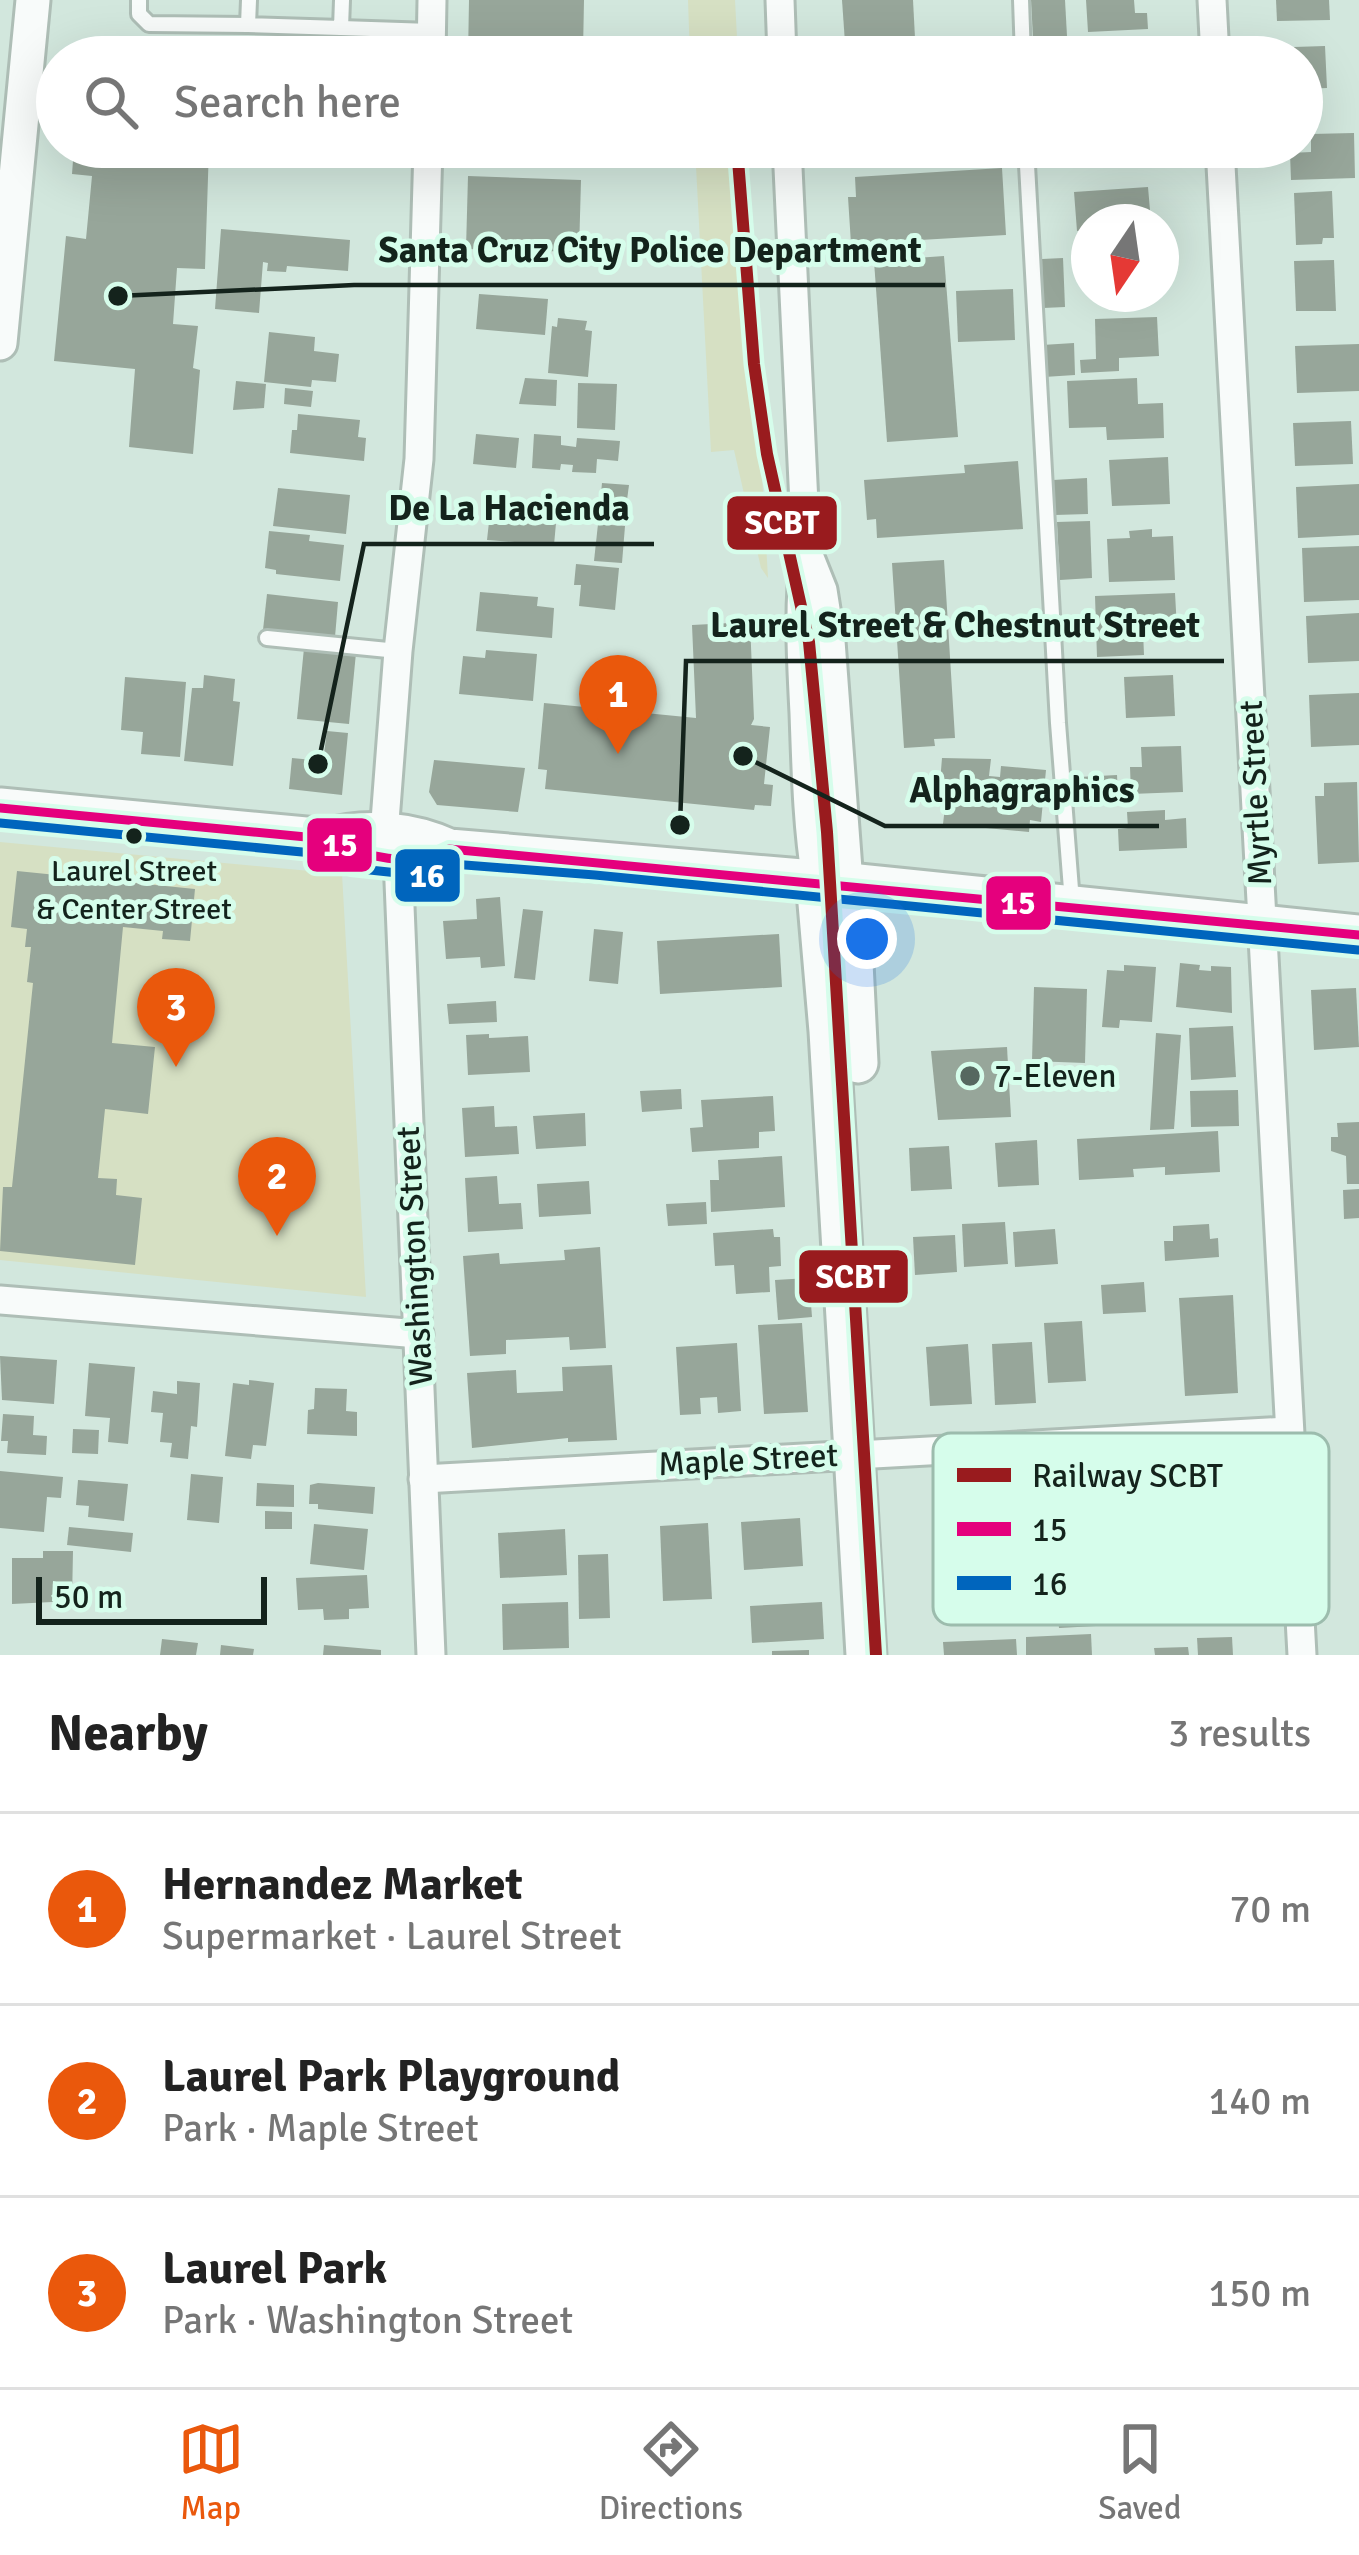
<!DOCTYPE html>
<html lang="en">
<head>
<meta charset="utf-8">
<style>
	:root { --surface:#fff; --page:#f2f2f2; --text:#222; --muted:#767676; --line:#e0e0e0; --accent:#ea580c }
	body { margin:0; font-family:Signika,sans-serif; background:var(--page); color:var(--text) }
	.compass { position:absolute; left:1071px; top:204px; width:108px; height:108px; border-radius:50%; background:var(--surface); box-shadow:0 12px 48px #0002; rotate:193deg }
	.scale { position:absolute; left:36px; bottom:30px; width:231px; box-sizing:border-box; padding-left:12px; border:6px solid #14231c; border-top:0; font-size:33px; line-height:42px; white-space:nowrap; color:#14231c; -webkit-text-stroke:9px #d6fdeb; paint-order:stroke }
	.you { position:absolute; left:867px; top:939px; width:42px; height:42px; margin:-30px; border:9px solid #fff; border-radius:50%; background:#1a73e8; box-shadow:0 0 0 18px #1a73e833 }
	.badge { display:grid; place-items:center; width:78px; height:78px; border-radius:50%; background:var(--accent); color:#fff; font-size:39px; font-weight:700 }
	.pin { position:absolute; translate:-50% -99px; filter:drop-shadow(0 3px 6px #0008) }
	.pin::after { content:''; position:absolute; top:63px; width:42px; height:36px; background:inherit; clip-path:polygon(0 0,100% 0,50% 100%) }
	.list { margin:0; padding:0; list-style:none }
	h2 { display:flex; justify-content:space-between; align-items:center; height:156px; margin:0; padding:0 48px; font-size:51px }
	h2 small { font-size:39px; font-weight:400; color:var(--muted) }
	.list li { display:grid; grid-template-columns:78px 1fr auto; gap:36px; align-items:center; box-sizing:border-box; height:192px; padding:0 48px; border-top:3px solid var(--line) }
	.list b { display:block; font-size:45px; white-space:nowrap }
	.list p { margin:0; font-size:39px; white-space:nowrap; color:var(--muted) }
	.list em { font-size:39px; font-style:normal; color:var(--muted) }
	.icon { flex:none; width:66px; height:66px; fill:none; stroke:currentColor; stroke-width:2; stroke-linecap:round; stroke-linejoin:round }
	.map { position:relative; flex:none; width:1359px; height:1655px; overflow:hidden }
	.search { position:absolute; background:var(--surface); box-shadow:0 12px 48px #0002; left:36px; right:36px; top:36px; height:132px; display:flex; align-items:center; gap:30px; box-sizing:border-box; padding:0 42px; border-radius:66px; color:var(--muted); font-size:45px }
	.sheet { height:732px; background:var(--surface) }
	nav { display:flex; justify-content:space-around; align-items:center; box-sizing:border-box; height:168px; border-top:3px solid var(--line); background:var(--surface); font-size:33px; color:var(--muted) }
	nav a { display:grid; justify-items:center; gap:6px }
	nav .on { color:var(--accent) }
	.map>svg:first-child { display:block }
</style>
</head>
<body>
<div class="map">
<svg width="1359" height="1655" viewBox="0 0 1359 1655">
	<rect width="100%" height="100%" fill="#d2e7dd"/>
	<!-- green -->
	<g fill="#d6e0c3">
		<path d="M688 0H735L738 57H690Z"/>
		<path d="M695 147H743L768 578 761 568 734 450 711 452Z"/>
		<path d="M0 842 342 874 366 1297 0 1260Z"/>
	</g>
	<!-- building -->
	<g fill="#97a69a">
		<path d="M469 0H584L583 51H574L573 57H468Z"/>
		<path d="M842 0H913L916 57H846Z"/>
		<path d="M1031 0H1065L1067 36 1033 38Z"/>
		<path d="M1086 0H1134L1135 13H1147L1148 29 1088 32Z"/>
		<path d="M1276 0H1329L1330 20 1277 21Z"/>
		<path d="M235 43 378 47V57H234Z"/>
		<path d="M1325 46 1327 88 1302 89V57H1264L1263 48Z"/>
		<path d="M83 49 132 54V57H82Z"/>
		<path d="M189 50H213L212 57H187Z"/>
		<path d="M1354 133 1355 178 1291 180 1290 153 1311 152V134Z"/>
		<path d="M74 147H209L205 269 177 268 173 324 198 326 193 368 200 370 193 454 129 447 135 369 54 361 66 236 86 239 92 176 72 174Z"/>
		<path d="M238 147H376L375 160 238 156Z"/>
		<path d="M1002 168 1006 235 851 244 848 197H856L855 177Z"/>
		<path d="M468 176 581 180 579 252 466 249Z"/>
		<path d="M1148 187 1151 222H1089V230L1077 231 1074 192Z"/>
		<path d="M1332 191 1334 238H1323L1322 244 1296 245 1294 193Z"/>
		<path d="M221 229 350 240 348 271 287 266 286 272 267 271 268 263 263 262 259 313 215 309Z"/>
		<path d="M944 256 958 437 887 442 874 261Z"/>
		<path d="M1063 258 1065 307 1043 308 1042 259Z"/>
		<path d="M1334 260 1336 311H1296L1294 261Z"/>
		<path d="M1013 289 1015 340 958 342 956 291Z"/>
		<path d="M479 294 548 299 545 335 476 329Z"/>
		<path d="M1157 317 1159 356 1119 358V371L1081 373 1080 360 1096 359 1095 319Z"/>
		<path d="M558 318 587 321 585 330 592 331 588 377 548 373 552 326 557 327Z"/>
		<path d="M269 332 315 337 314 351 339 354 336 382 312 380 311 387 264 382Z"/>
		<path d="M1074 343 1075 375 1044 377 1042 345Z"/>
		<path d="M1359 344V391L1297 393 1295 346Z"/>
		<path d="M525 378 557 380 556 406 519 404Z"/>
		<path d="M1137 378 1138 404 1163 403 1164 438 1107 440 1106 427 1069 428 1067 381Z"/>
		<path d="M236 381 266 384 264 408 233 410Z"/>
		<path d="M578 383 617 384 615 430 577 428Z"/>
		<path d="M285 388 313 391 311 407 284 404Z"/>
		<path d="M298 414 360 420 358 437 366 438 364 461 290 453 292 430H297Z"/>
		<path d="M1351 421 1353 464 1295 466 1293 423Z"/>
		<path d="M476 434 519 438 516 468 473 464Z"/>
		<path d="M534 434 561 436V445L576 447 577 438 620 441 618 461 597 459 596 473 572 472 573 465 561 464 560 470 532 468Z"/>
		<path d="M1168 457 1170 504 1112 506 1109 460Z"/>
		<path d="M1018 461 1023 529 877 538 876 519 867 520 864 480 965 473 964 465Z"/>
		<path d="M1087 478 1088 514 1055 515 1053 480Z"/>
		<path d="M602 483 629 485 625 515 599 513Z"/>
		<path d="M1359 484V535L1298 538 1296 487Z"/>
		<path d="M278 488 350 495 346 534 273 526Z"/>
		<path d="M528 510 557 512 554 545 487 540 490 513 528 517Z"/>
		<path d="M1090 521 1092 578 1060 580 1057 522Z"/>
		<path d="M598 524 625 526 622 563 594 561Z"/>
		<path d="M1152 529V537L1173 536 1175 580 1109 582 1107 539 1130 538 1129 531Z"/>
		<path d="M269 531 310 535 309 541 344 545 340 581 276 574V570L265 568Z"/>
		<path d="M1359 546V600L1304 602 1302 548Z"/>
		<path d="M944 560 955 738 934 739 935 746 904 748 892 563Z"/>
		<path d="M576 564 619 568 615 610 579 606 581 585H574Z"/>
		<path d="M480 592 538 597 537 606 554 608 552 638 476 631Z"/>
		<path d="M1175 593 1177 629 1143 631 1144 655 1097 657 1095 596Z"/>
		<path d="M267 594 338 602 335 637 263 630Z"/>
		<path d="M1359 613V661L1308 663 1306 616Z"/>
		<path d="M750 622 754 719 751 725 770 727 764 784 773 785 771 806 755 805 754 810 545 789 547 770 538 769 544 703 696 718 692 625Z"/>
		<path d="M304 648 356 653 349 724 297 719Z"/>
		<path d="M486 650 537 654 533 701 459 694 463 656 485 658Z"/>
		<path d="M204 675 235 679 233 701 240 702 233 766 184 761 192 688H203Z"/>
		<path d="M1173 675 1175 716 1126 718 1124 677Z"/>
		<path d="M125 677 186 682 180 757 141 754 143 732 121 730Z"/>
		<path d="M1359 693V745L1311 747 1309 695Z"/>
		<path d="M327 731 348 733 342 795 289 789 292 758 323 761Z"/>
		<path d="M1181 746 1183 792 1131 794 1130 767H1142L1141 747Z"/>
		<path d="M942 758 991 759 989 776 1000 777 1001 766 1046 770 1041 822 1030 820 1029 832 943 824 945 807H938Z"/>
		<path d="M434 760 525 768 518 812 437 805 429 792Z"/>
		<path d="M1117 775 1118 795 1080 797 1079 777Z"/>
		<path d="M1357 782 1359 862 1318 864 1315 796H1324V783Z"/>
		<path d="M1165 810V820L1186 818 1187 848 1119 851 1118 829 1128 828 1127 812Z"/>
		<path d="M17 871 195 889 190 941 162 939 163 931 123 927 112 1043 155 1047 148 1114 105 1109 98 1178 117 1179 116 1195 142 1198 135 1265 0 1251 3 1187H12L33 983 27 982 31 947H25L27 929 11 927Z"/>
		<path d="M500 897 505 966 481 968 480 957 446 959 443 921 477 919 476 899Z"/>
		<path d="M523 909 543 911 535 980 514 978Z"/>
		<path d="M594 929 623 932 618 984 589 981Z"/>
		<path d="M779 934 782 987 660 994 657 941Z"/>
		<path d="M1180 963 1200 965 1199 970 1211 971V966L1231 967 1232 1013 1176 1007Z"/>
		<path d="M1124 965 1156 967 1152 1022 1120 1020 1119 1028 1102 1027 1107 970 1124 971Z"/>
		<path d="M1034 987 1087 989 1085 1063 1032 1061Z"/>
		<path d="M1356 988 1359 1047 1314 1050 1311 990Z"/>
		<path d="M496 1001 497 1022 449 1024 447 1004Z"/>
		<path d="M1233 1026 1236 1077 1191 1080 1189 1028Z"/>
		<path d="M1156 1033 1181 1035 1174 1129 1150 1130Z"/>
		<path d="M489 1034V1038L528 1036 530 1072 468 1075 466 1035Z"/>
		<path d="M1007 1047 1011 1117 938 1120 931 1051Z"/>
		<path d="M681 1089 682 1109 642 1112 640 1091Z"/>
		<path d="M1238 1090 1239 1126 1191 1127 1190 1091Z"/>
		<path d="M773 1096 775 1131 759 1132V1148L692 1152 690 1128 703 1127 701 1100Z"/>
		<path d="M494 1106 495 1127 517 1126 519 1154 465 1157 462 1108Z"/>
		<path d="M585 1113 586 1146 536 1149 533 1116Z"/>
		<path d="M1359 1122V1184H1347L1346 1156 1331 1151V1137H1338L1337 1123Z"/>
		<path d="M1218 1131 1220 1172 1165 1175V1167L1133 1169 1134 1177 1079 1180 1077 1139Z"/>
		<path d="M1037 1140 1039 1185 998 1187 995 1143Z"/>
		<path d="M949 1146 952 1189 911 1191 909 1148Z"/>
		<path d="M782 1156 785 1207 711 1212 710 1180H719L718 1160Z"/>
		<path d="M497 1176 499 1204 521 1203 523 1229 468 1232 465 1178Z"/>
		<path d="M589 1181 591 1214 539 1217 537 1184Z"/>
		<path d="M1359 1189V1218L1344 1219 1343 1190Z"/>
		<path d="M706 1202 707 1224 668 1226 666 1204Z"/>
		<path d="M1005 1222 1008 1264 964 1267 962 1224Z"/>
		<path d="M1209 1224 1210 1239 1218 1238 1219 1257 1165 1261 1164 1241H1173V1226Z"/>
		<path d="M773 1229 774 1237H780L781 1266 769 1267 770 1292 736 1294 734 1265 715 1266 713 1233Z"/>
		<path d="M1055 1229 1058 1264 1015 1267 1013 1232Z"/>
		<path d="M955 1235 957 1272 915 1275 913 1237Z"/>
		<path d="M600 1247 606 1348 570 1350 569 1337 506 1340V1354L470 1356 463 1256 499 1253 500 1264 565 1260 564 1250Z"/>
		<path d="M809 1278 812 1317 778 1320 775 1280Z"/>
		<path d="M1144 1282 1146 1312 1103 1314 1101 1285Z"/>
		<path d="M1233 1295 1238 1393 1185 1396 1179 1298Z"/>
		<path d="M1082 1321 1086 1381 1048 1383 1044 1323Z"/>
		<path d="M802 1323 808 1412 764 1414 758 1325Z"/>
		<path d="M1032 1342 1036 1403 995 1405 992 1344Z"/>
		<path d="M737 1343 741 1411 718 1413 717 1397 700 1398 701 1414 680 1415 676 1347Z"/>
		<path d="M968 1344 972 1404 930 1406 926 1347Z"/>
		<path d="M0 1356 57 1360 54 1404 2 1400Z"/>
		<path d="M89 1363 135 1367 128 1444 108 1442 110 1418 85 1416Z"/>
		<path d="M612 1365 617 1440 568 1442V1438L472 1448 467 1373 516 1370 517 1393 563 1391 562 1367Z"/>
		<path d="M249 1380 274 1383 266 1446 253 1445 251 1459 225 1456 233 1383 249 1385Z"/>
		<path d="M177 1381 200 1383 197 1427 191 1426 188 1459 170 1457 172 1443 160 1442 163 1413 151 1412 153 1391 177 1394Z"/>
		<path d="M315 1388 347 1389 346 1411 357 1412V1436L307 1434 308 1410 314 1409Z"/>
		<path d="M3 1414 34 1416 33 1435 47 1436 46 1455 7 1453 8 1441H1Z"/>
		<path d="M73 1429 99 1430 98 1454 72 1453Z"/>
		<path d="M0 1471 63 1477 61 1498 47 1497 44 1532 0 1528Z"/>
		<path d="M191 1474 223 1477 219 1523 187 1520Z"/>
		<path d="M78 1480 128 1484 124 1521 88 1517 89 1506 76 1505Z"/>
		<path d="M257 1483 294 1485V1507L256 1506Z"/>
		<path d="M318 1483 375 1487 373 1514 318 1509V1504H309L310 1485Z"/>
		<path d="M265 1511 292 1512V1529H265Z"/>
		<path d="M800 1518 803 1566 744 1570 741 1522Z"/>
		<path d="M708 1523 712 1599 663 1601 660 1526Z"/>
		<path d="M314 1524 368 1529 364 1570 310 1564Z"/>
		<path d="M69 1527 133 1533 131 1552 67 1545Z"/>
		<path d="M565 1529 567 1575 500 1578 498 1533Z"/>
		<path d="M43 1551H73L72 1601 12 1604V1558H43Z"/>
		<path d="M608 1554 610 1618 579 1619 578 1555Z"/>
		<path d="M367 1575 369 1608 349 1609V1619L324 1620 323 1609 298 1610 296 1578Z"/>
		<path d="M1069 1581 1070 1601 1071 1588 1094 1587 1096 1626 1059 1628 1054 1582Z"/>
		<path d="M568 1602 569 1648 503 1650 502 1604Z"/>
		<path d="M822 1602 824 1639 752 1643 750 1606Z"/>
		<path d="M1091 1634 1092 1655H1026V1637Z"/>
		<path d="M1232 1637 1233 1655H1198L1197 1638Z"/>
		<path d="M162 1639 198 1643 196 1655H160Z"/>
		<path d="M1016 1639 1017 1655H944L943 1642Z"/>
		<path d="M221 1645 254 1649 253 1655H220Z"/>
		<path d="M324 1645 381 1650V1655H323Z"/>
		<path d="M1188 1647 1189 1655H1155L1154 1648Z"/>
		<path d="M809 1650V1655H772V1651Z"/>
	</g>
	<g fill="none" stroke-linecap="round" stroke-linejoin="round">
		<!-- service casing -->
		<g stroke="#aebeb6" stroke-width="20">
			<g id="service">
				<path d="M139 0V14L149 24 248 25"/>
				<path d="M249 0 248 25 341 28 342 0"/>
				<path d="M1021 0 1023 57"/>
				<path d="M341 28 431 31"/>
				<path d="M1026 147 1058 723 1072 902"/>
				<path d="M787 153 938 147"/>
				<path d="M267 638 398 651"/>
			</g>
		</g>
		<!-- minor casing -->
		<g stroke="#aebeb6" stroke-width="33">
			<g id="minor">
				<path d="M780 0 782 57"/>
				<path d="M1212 0 1215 57"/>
				<path d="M431 57 432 0"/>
				<path d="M787 147 806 546C798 602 801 656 804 713 806 769 807 824 816 880"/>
				<path d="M1220 147 1302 1655"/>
				<path d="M807 550 823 590 831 641 849 883"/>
				<path d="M384 834 398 651 419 459 428 147"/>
				<path d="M398 858 431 1655"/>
				<path d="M0 1300 419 1334"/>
				<path d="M423 1479 1288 1431"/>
			</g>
		</g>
		<!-- tertiary casing -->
		<g stroke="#aebeb6" stroke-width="39">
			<path id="tertiary" d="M0 343 33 0"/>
		</g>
		<!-- secondary casing -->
		<g stroke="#aebeb6" stroke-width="45">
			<g id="secondary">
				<path d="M0 808 327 839C366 827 413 832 449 849L849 883 1359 935"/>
				<path d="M816 880 829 1031 866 1655"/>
				<path d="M849 883 858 1063"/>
			</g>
		</g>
		<!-- service -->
		<use href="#service" stroke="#f8fbfa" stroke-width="14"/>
		<!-- minor -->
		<use href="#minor" stroke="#f8fbfa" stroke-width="27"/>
		<!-- tertiary -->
		<use href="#tertiary" stroke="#f8fbfa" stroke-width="33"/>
		<!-- secondary -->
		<use href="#secondary" stroke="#f8fbfa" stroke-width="39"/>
		<!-- bus-1 casing -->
		<g stroke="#d6fdeb" stroke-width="18">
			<path id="bus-1" d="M0 808 327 839C363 857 413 869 449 849L1359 935"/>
		</g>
		<!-- bus-2 casing -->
		<g stroke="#d6fdeb" stroke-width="18">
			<path id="bus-2" d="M0 823 323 854 351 868 426 876 452 864 595 875 1358 950"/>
		</g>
		<!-- bus-1 -->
		<use href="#bus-1" stroke="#e5007d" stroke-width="9"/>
		<!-- bus-2 -->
		<use href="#bus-2" stroke="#0065bd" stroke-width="9"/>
		<!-- rail-1 casing -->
		<g stroke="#d6fdeb" stroke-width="21">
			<path id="rail-1" d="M737 147 754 364 767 454 809 642 827 832 876 1655"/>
		</g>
		<!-- rail-1 -->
		<use href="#rail-1" stroke="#991b1e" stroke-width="12"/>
	</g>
	<!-- markers -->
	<circle fill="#14231c" stroke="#d6fdeb" stroke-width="4.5" cx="134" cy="836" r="10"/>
	<circle fill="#566860" stroke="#d6fdeb" stroke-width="4.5" cx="970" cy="1076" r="12"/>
	<g text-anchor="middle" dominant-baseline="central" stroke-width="10" stroke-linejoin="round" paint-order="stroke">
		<!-- bus labels -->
		<g font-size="30" fill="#14231c" stroke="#d6fdeb">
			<text x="134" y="871">Laurel Street<tspan x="134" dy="38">&amp; Center Street</tspan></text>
		</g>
		<!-- street labels -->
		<g font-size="33" fill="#14231c" stroke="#d6fdeb">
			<text transform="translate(1256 793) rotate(-93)">Myrtle Street</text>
			<text transform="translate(415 1256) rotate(-93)">Washington Street</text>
			<text transform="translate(748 1460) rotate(-3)">Maple Street</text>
		</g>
		<!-- poi labels -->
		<g font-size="33" fill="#14231c" stroke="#d6fdeb" text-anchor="start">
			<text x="994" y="1076">7-Eleven</text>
		</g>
	</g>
	<!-- legend -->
	<rect x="933" y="1433" width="396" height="192" rx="18" fill="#d6fdeb" stroke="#9cbcad" stroke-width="3"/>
	<rect x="957" y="1468" width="54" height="14" fill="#991b1e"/>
	<rect x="957" y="1522" width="54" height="14" fill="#e5007d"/>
	<rect x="957" y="1576" width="54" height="14" fill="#0065bd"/>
	<g font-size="33" fill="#14231c">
		<text x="1032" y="1487">Railway SCBT</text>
		<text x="1032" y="1541">15</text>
		<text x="1032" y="1595">16</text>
	</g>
	<!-- callouts -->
	<path fill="none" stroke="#14231c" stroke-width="4.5" d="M118 296L354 285H945M318 764L364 544H654M680 825L686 661H1224M743 756L885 826H1159"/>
	<g fill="#14231c" stroke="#d6fdeb" stroke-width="4.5">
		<circle cx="118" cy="296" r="12"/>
		<circle cx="318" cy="764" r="12"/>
		<circle cx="680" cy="825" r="12"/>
		<circle cx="743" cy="756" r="12"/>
	</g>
	<g font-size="36" text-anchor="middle" font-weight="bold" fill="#14231c" stroke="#d6fdeb" stroke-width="10" stroke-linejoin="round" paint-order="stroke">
		<text x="650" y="262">Santa Cruz City Police Department</text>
		<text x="509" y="520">De La Hacienda</text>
		<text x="955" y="637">Laurel Street &amp; Chestnut Street</text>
		<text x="1022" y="802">Alphagraphics</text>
	</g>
	<g stroke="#d6fdeb" stroke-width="4.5">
		<rect x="725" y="494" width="114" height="58" rx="12" fill="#991b1e"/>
		<rect x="305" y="816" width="69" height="58" rx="12" fill="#e5007d"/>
		<rect x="393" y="847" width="69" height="57" rx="12" fill="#0065bd"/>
		<rect x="984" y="874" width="69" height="58" rx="12" fill="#e5007d"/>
		<rect x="797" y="1248" width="113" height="57" rx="12" fill="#991b1e"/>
	</g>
	<g font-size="33" text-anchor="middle" font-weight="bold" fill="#fff">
		<text x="782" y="534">SCBT</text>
		<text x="340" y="856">15</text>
		<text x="427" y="887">16</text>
		<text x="1018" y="914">15</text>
		<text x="853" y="1288">SCBT</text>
	</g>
</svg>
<svg class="compass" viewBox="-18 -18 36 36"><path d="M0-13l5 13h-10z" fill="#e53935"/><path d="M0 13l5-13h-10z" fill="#767676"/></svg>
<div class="scale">50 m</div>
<div class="you"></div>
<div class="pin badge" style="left:618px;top:754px">1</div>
<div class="pin badge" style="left:277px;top:1236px">2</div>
<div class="pin badge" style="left:176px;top:1067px">3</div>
<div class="search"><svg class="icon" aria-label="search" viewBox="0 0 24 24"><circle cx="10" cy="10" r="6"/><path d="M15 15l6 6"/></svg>Search here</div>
</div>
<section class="sheet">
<h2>Nearby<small>3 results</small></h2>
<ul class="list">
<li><span class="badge">1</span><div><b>Hernandez Market</b><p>Supermarket · Laurel Street</p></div><em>70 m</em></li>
<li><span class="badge">2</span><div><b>Laurel Park Playground</b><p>Park · Maple Street</p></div><em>140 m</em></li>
<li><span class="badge">3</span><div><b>Laurel Park</b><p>Park · Washington Street</p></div><em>150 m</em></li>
</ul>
</section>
<nav>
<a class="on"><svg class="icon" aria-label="map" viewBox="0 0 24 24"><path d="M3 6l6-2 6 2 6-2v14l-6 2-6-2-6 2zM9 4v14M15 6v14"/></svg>Map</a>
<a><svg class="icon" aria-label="directions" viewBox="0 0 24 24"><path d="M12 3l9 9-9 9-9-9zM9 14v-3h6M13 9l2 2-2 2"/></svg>Directions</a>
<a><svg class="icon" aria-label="saved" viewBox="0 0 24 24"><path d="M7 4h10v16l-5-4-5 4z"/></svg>Saved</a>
</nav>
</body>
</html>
